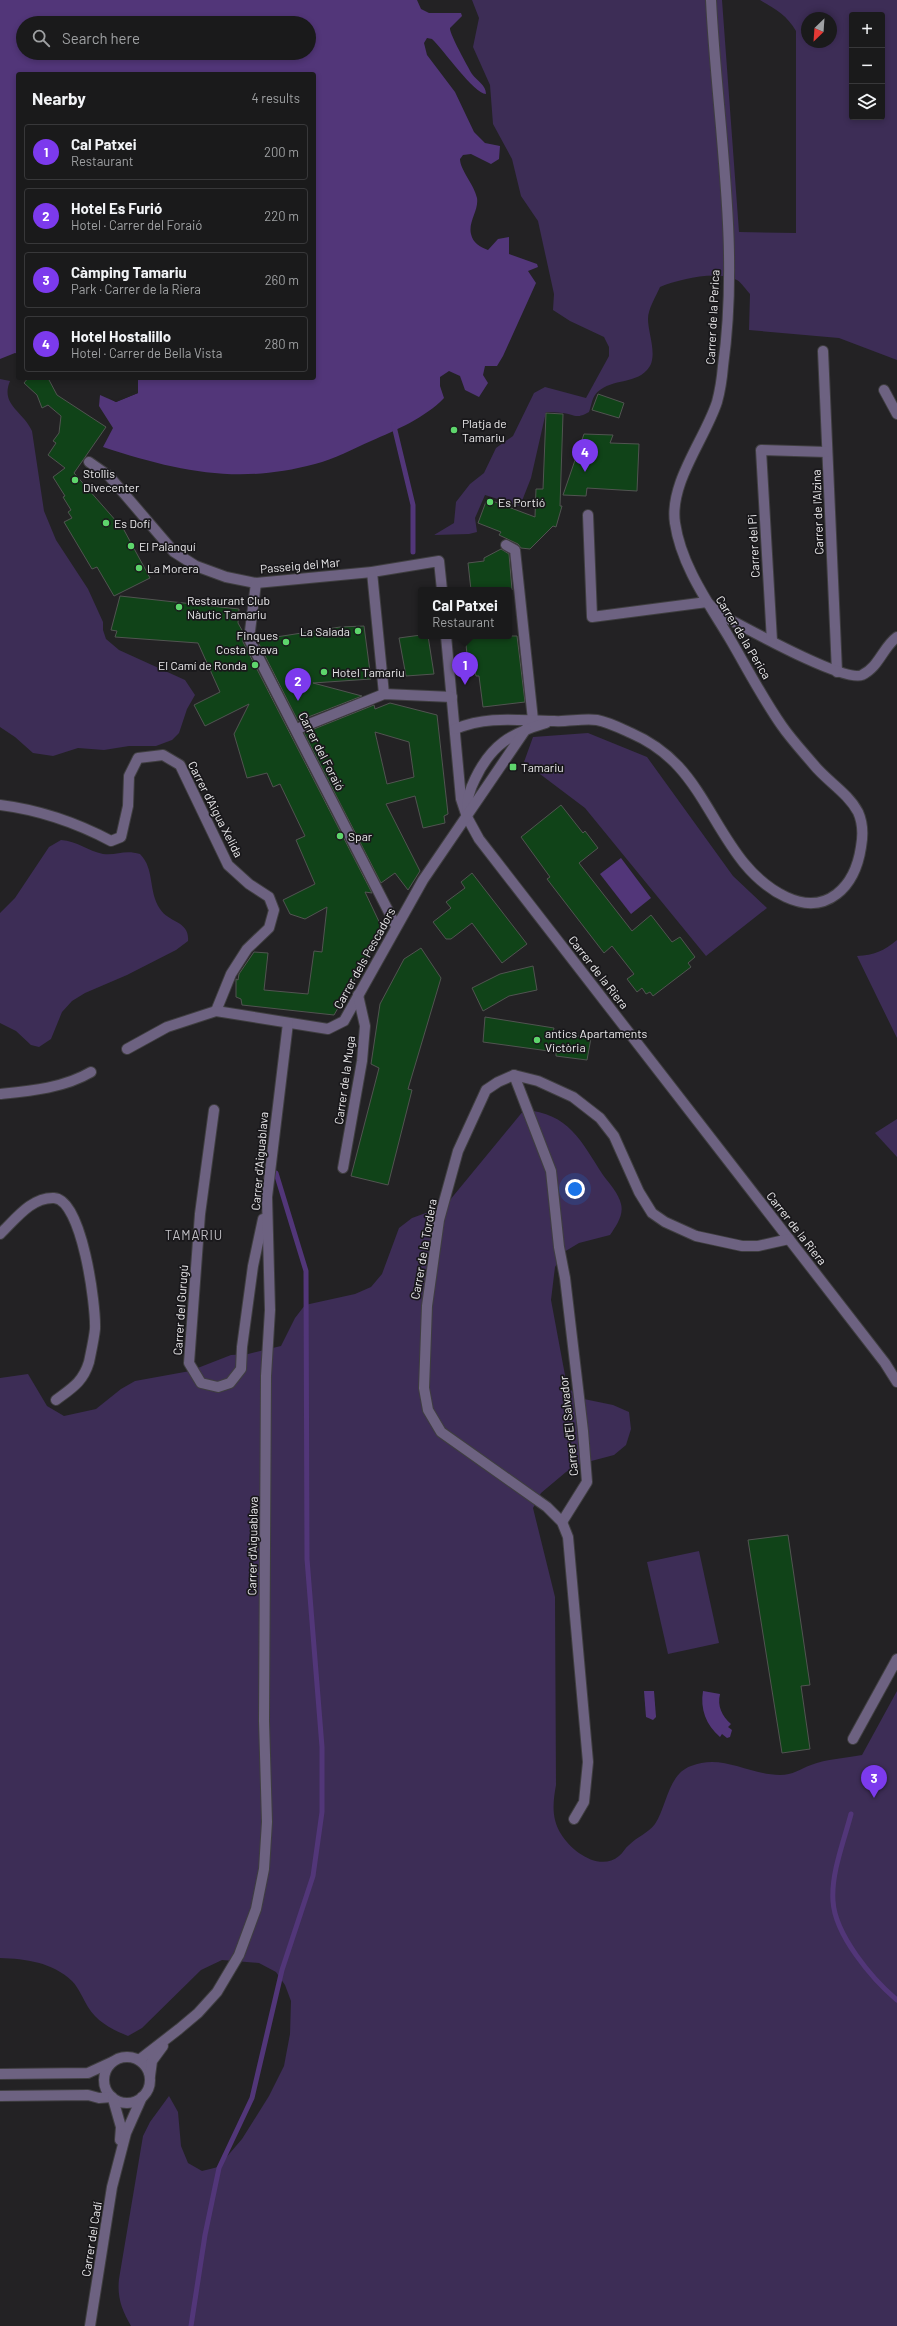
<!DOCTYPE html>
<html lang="en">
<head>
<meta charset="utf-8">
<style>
	:root { --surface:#1a1a1b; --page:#232324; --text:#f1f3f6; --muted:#9fa1a3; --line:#38383a; --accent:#7c3aed }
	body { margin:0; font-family:Barlow,sans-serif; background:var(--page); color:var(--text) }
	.controls { position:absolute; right:12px; top:12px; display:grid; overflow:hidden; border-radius:4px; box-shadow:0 2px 6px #0003 }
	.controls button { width:36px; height:36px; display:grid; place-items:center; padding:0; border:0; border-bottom:1px solid var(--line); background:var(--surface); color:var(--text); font:20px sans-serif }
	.compass { position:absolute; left:801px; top:12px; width:36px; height:36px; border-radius:50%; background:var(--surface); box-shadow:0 2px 6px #0003; rotate:205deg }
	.you { position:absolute; left:575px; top:1189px; width:14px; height:14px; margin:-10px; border:3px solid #fff; border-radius:50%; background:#1a73e8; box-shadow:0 0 0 6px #1a73e833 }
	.badge { display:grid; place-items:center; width:26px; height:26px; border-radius:50%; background:var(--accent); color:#fff; font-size:13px; font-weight:700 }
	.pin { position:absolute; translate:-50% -33px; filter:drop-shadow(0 1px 2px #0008) }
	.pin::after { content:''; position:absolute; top:21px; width:14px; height:12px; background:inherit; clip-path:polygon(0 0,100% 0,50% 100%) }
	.popup { position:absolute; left:418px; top:587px; width:94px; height:52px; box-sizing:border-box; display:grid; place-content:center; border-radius:4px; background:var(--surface); filter:drop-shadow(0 1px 3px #0005); font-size:13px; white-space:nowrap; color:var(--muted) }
	.popup b { font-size:15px; color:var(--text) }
	.popup::after { content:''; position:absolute; left:50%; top:100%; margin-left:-8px; border:8px solid transparent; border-top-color:var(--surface) }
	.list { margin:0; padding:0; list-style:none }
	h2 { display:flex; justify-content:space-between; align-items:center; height:52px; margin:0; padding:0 16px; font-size:17px }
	h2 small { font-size:13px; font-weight:400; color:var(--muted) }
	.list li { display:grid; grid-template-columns:26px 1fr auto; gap:12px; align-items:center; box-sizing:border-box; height:56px; margin:0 8px 8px; padding:0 8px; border:1px solid var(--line); border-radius:4px }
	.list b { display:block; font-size:15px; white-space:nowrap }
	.list p { margin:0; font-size:13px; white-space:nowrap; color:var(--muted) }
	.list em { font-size:13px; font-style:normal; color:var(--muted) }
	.icon { flex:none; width:22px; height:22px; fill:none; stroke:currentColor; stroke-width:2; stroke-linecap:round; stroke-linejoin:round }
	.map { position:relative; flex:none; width:897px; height:2326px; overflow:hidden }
	.search { position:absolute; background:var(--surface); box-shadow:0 2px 6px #0003; left:16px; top:16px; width:300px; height:44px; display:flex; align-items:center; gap:10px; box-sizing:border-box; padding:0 14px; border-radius:22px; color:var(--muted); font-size:15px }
	.panel { position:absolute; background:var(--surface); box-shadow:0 2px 6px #0003; left:16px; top:72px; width:300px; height:308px; border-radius:4px }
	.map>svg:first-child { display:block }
</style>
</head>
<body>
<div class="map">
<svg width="897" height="2326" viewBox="0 0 897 2326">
	<rect width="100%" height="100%" fill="#232224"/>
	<!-- green -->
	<g fill="#3d2d56" fill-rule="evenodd">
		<path d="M472 0H722L739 232 796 233V31C787 15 775 9 760 0H897V360L839 338 749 330 750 294C746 290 742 283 737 280 717 270 680 279 660 287 656 296 648 309 648 319 648 334 659 358 647 370 634 385 608 378 595 395 592 399 591 407 589 412 575 420 575 414 562 413 557 412 551 412 546 412L531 478 520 506 485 495 475 518 477 532 469 534 434 535 454 523 456 502 470 484 484 473 496 448 513 436 534 393 545 387 586 398 609 356V347L604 337 570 321 553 310 554 294 538 221 521 196 512 159 493 124 490 85 473 47 479 18ZM852 15H882V117H852ZM807 18H831V42H807Z"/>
		<path d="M0 379 10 381C0 405 23 411 32 431L44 511 56 540 88 589 103 622V630L106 639 119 650 185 680 195 695 187 709 179 733 172 740 156 746H129L104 750 78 748 53 756 33 753 15 737 0 727Z"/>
		<path d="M588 733 647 757 733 876 767 908 706 956 585 808 524 762 533 737Z"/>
		<path d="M61 840C77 841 88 851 103 854 117 856 124 849 140 854 155 869 148 891 160 909 169 923 190 921 188 941L176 950 127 975 85 993 72 1001 62 1012 51 1039 39 1047 31 1045 16 1031 0 1023V913L15 898 49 847Z"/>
		<path d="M897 940V1038L857 956C874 955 884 951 897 940Z"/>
		<path d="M524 1110C569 1113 581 1141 603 1175 609 1183 619 1194 621 1204 624 1215 616 1226 610 1235L579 1243 564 1252 555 1267 551 1300 567 1386 579 1398 613 1405 629 1412 631 1429 626 1445 614 1455 580 1464 566 1472 541 1493 533 1508 555 1597 556 1785C553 1802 551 1818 561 1834 572 1852 600 1872 619 1856 623 1853 625 1848 629 1845 637 1837 648 1833 655 1824 667 1806 668 1774 691 1766 722 1753 749 1775 780 1775 793 1775 800 1769 811 1765 826 1759 846 1758 862 1755L897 1691V2326H131C122 2310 117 2298 119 2279L143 2136 150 2122 169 2096 178 2112 181 2146 188 2163 202 2171 218 2167 242 2139 269 2096 284 2066 290 2034 291 2001 285 1985 276 1972 259 1963 222 1960 201 1970 142 2028 128 2036C113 2030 97 2022 88 2007 83 1999 79 1988 72 1981 52 1962 26 1959 0 1958V1378L28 1374 47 1406 64 1416 96 1409 121 1389 135 1381 190 1371 231 1355 248 1354 281 1346 295 1318 305 1305 355 1294 371 1287 382 1274 399 1228 412 1218 445 1206Z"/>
		<path d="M897 1119V1157L875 1133Z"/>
		<path d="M699 1551 719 1643 668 1654 647 1562Z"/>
	</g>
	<!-- water -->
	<g fill="#523679" fill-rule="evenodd">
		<path d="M0 0H417L421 9 429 13H461L462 16 450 28C449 33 468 67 472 74 477 81 486 85 486 94 474 94 443 49 432 39L427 38 424 43 427 55 455 92 474 132 485 143 500 146 499 159 491 164 471 154 463 155 460 159C460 170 474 184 477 198 479 210 468 222 471 234 473 243 480 247 488 250L498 239 509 237V254L537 264 538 267 528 271 536 283 503 356 497 366H485L483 375 488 383 479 397 465 390 460 376 449 371 440 377V386L444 398C425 418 396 430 371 441 353 449 334 459 315 464 237 485 177 471 103 447L113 428 99 406 100 395 116 402 138 393V378H314V74H18V354L15 353 0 359ZM23 23H309V53H23Z"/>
		<path d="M621 858 651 898 631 914 600 874Z"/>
		<path d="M644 1691H654L656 1717 653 1720 646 1717Z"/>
		<path d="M703 1691 720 1694C717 1706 722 1716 731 1724L728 1727 732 1730 730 1737 727 1738 722 1734 720 1737C706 1725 700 1709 703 1691Z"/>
	</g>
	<!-- pier -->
	<path fill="#232224" d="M136 378H138V393L116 402 109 398 116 400 136 391Z"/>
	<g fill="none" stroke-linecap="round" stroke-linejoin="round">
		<!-- stream -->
		<g stroke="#523679" stroke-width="5">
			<path d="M394 426 413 505V552"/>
			<path d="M851 1814C844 1841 831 1873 833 1901 835 1935 872 1979 897 2000"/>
			<path d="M191 2326 205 2235 219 2168 252 2098 282 1970 313 1876 322 1812V1747L307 1559 306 1271 276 1173"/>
		</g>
	</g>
	<!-- building -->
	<g fill="#104318" stroke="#515451" fill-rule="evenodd">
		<path d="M28 378H48L57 395 106 427 74 473 124 530 150 578 114 596 97 567 92 569 64 522 72 518 68 512 71 510 63 497 65 496 53 477 65 468 48 455 56 443 53 441 59 433 61 416 48 405 42 408 37 395 24 383Z"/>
		<path d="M598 394 624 403 619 418 592 410Z"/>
		<path d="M546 413 563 414 560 506H562L556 527 553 526 530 549 521 548 518 544 499 535 501 532 478 523 487 499 535 517 536 489H543Z"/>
		<path d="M584 434 613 435 610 443 639 444 637 491 587 488 586 496 563 495Z"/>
		<path d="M501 549 509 554 512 590H471L468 563 484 561V558Z"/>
		<path d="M120 596 239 609 238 623 243 632V642L372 893 365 892 383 930 334 1015 242 1005 241 999 236 997V979L238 980 239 974 254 952 268 953 264 990 308 994 314 951 322 952 327 907 305 919 290 914 283 900 315 884 296 840 305 836 280 784 273 787 267 773 247 778 234 734 249 704 205 726 194 705 220 692 198 643 115 637 117 631 111 630Z"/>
		<path d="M364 626 371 679 313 683 362 696 298 721 257 640 340 627Z"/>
		<path d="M421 635 428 636 434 674 406 676 399 638Z"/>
		<path d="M465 636H517L525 702 483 707 479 676H476L475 671 469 672Z"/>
		<path d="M390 703 437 715 448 814 444 816 445 823 423 828 415 796 386 804 420 871 408 890 395 873 381 883 304 733 374 705 375 709ZM375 732 409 742 414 777 387 784Z"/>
		<path d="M561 805 583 833 585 831 598 848 579 863 632 931 651 915 672 942 680 937 695 957 688 963 691 967 653 996 650 992 646 994 642 988 637 992 627 979 634 974 612 946 604 953 547 879 550 877 521 837Z"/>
		<path d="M472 873 527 944 502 963 472 923 451 939H446L433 922 451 908 446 902 465 888 461 882Z"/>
		<path d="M421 948 441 978 408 1089 412 1090 388 1185 351 1176 379 1068 371 1064 380 1004 404 959Z"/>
		<path d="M533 966 537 990 509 996 483 1011 472 988 500 974Z"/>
		<path d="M485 1017 554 1028 553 1032 591 1038 587 1060 556 1056V1052L483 1042Z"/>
		<path d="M788 1535 810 1685 801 1686 810 1749 782 1753 748 1540Z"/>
	</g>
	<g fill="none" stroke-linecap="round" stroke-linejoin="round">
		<!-- minor casing -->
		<g stroke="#3f3e40" stroke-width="12">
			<g id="minor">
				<path d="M823 351 837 672"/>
				<path d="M884 390 897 414"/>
				<path d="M89 462 109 476 174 552 196 566 226 577 256 583 372 572 439 561 442 590"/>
				<path d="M588 515 592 617 707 602 719 614C741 625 843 683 862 675 879 667 883 647 897 637"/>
				<path d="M506 545 515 550 533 720"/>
				<path d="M372 572 384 694"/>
				<path d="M256 583 249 639 396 926"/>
				<path d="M446 636 461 799 467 817 479 839 885 1363 897 1382"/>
				<path d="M772 641 761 450 827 452"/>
				<path d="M297 729 384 694 452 697"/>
				<path d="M455 729C490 715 518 721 554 721 568 722 583 718 597 720 608 722 620 728 631 733 647 740 665 752 678 766 716 807 731 871 786 897 827 916 855 887 861 847 863 836 863 823 858 812 848 793 827 781 814 765 803 752 791 739 782 726 763 699 747 668 730 639 709 604 681 565 675 523 669 483 705 439 717 402 720 391 722 378 723 366 740 245 717 121 711 0"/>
				<path d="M0 805C40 810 75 822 111 841L121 837 128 806 129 776 138 758 163 755 180 765 228 865 249 884 269 897 274 910 269 928 247 949 231 974 216 1011"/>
				<path d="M467 809C467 798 470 789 475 779 491 745 511 733 546 723"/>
				<path d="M127 1049 167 1027 216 1011 328 1029 344 1021 423 880 526 729"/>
				<path d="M514 1075 551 1171 559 1247 565 1278 583 1431 587 1482 562 1522"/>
				<path d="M0 1094C30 1091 64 1088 91 1072"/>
				<path d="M214 1110 200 1214 189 1363 201 1383 218 1387 230 1383 241 1369 242 1347 253 1266 263 1219"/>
				<path d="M343 1168 362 1061 365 1026 358 995"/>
				<path d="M0 1234C15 1220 31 1197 54 1198 82 1199 96 1305 95 1329 94 1339 91 1352 89 1362 83 1382 72 1388 56 1400"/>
				<path d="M853 1739 897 1659"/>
				<path d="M574 1819 584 1802 588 1762 568 1537 562 1522 547 1507 441 1432 428 1410 424 1388 427 1306 439 1220 458 1151 486 1090 498 1082 514 1075 538 1081 573 1097 600 1118 614 1136 639 1192 652 1213 665 1222 696 1236 742 1246H758L789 1239"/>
				<circle cx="127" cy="2080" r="23"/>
				<path d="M139 2060 179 2029 198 2013 217 1992 239 1955 256 1909 264 1869 267 1822 264 1721 266 1376 270 1310 267 1197 288 1023"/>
				<path d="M0 2074 88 2073 112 2062"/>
				<path d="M150 2076 152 2061 163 2046"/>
				<path d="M0 2096 88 2095 99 2098 112 2097"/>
				<path d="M113 2099 121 2127 120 2140"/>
				<path d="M90 2326 112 2187 126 2133 142 2097"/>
			</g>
		</g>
		<!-- minor -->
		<use href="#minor" stroke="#6d6281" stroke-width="10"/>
	</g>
	<!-- markers -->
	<g fill="#5ed56c" stroke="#19181b" stroke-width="1.5">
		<circle cx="454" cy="430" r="4"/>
		<circle cx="75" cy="480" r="4"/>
		<circle cx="490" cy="502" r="4"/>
		<circle cx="106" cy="523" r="4"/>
		<circle cx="131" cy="546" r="4"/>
		<circle cx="139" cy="568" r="4"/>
		<circle cx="179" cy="607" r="4"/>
		<circle cx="358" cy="631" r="4"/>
		<circle cx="286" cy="642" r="4"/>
		<circle cx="255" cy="665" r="4"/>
		<circle cx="324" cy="672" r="4"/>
		<rect x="509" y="763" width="8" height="8" rx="2"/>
		<circle cx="340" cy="836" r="4"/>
		<circle cx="537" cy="1040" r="4"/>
	</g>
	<g text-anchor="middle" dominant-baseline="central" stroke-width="3.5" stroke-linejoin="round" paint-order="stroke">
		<!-- street labels -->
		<g font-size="12" fill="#ebeaec" stroke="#19181b">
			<text transform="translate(712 317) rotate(-87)">Carrer de la Perica</text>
			<text transform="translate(817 512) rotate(-92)">Carrer de l'Alzina</text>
			<text transform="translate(753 546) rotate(-93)">Carrer del Pi</text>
			<text transform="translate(300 565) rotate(-5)">Passeig del Mar</text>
			<text transform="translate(744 637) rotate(59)">Carrer de la Perica</text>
			<text transform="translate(322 751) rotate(63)">Carrer del Foraió</text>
			<text transform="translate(216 809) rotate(63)">Carrer d'Aigua Xelida</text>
			<text transform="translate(364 958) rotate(-61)">Carrer dels Pescadors</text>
			<text transform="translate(599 972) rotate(52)">Carrer de la Riera</text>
			<text transform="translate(344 1080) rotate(-82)">Carrer de la Muga</text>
			<text transform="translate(259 1161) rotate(-85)">Carrer d'Aiguablava</text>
			<text transform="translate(797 1228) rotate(52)">Carrer de la Riera</text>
			<text transform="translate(423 1249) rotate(-80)">Carrer de la Tordera</text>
			<text transform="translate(180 1310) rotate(-86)">Carrer del Gurugú</text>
			<text transform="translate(568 1426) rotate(-96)">Carrer d'El Salvador</text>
			<text transform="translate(252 1546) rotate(-89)">Carrer d'Aiguablava</text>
			<text transform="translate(91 2239) rotate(-81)">Carrer del Cadí</text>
		</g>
		<!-- poi labels -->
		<g font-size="12" fill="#ebeaec" stroke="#19181b" text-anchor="start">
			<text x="462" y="423">Platja de<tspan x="462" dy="14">Tamariu</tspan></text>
			<text x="83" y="473">Stollis<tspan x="83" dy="14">Divecenter</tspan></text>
			<text x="498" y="502">Es Portió</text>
			<text x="114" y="523">Es Dofí</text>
			<text x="139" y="546">El Palanquí</text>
			<text x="147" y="568">La Morera</text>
			<text x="187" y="600">Restaurant Club<tspan x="187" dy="14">Nàutic Tamariu</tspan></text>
			<text x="350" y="631" text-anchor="end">La Salada</text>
			<text x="278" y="635" text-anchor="end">Finques<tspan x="278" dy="14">Costa Brava</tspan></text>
			<text x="247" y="665" text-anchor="end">El Camí de Ronda</text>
			<text x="332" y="672">Hotel Tamariu</text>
			<text x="521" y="767">Tamariu</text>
			<text x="348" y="836">Spar</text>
			<text x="545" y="1033">antics Apartaments<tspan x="545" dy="14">Victòria</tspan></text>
		</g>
		<!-- neighbourhood labels -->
		<g font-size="13" letter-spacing="1" fill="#c2c1c5" stroke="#19181b">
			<text x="194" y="1235">TAMARIU</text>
		</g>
	</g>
</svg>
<div class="controls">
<button>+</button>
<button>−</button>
<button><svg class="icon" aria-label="layers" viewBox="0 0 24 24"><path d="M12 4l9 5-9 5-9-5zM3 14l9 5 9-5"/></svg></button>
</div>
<svg class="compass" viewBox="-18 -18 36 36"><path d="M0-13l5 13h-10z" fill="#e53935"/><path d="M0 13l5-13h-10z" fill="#9fa1a3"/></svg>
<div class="you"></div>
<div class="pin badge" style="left:465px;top:685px">1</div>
<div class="popup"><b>Cal Patxei</b>Restaurant</div>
<div class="pin badge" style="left:298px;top:701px">2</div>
<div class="pin badge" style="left:874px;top:1798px">3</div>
<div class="pin badge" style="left:585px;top:472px">4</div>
<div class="search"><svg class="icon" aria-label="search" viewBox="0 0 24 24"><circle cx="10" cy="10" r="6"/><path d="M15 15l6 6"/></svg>Search here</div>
<section class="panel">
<h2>Nearby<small>4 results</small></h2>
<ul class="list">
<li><span class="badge">1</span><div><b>Cal Patxei</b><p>Restaurant</p></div><em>200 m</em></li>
<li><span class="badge">2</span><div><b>Hotel Es Furió</b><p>Hotel · Carrer del Foraió</p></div><em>220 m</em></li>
<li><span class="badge">3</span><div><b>Càmping Tamariu</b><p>Park · Carrer de la Riera</p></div><em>260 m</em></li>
<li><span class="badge">4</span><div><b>Hotel Hostalillo</b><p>Hotel · Carrer de Bella Vista</p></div><em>280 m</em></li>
</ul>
</section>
</div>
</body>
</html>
